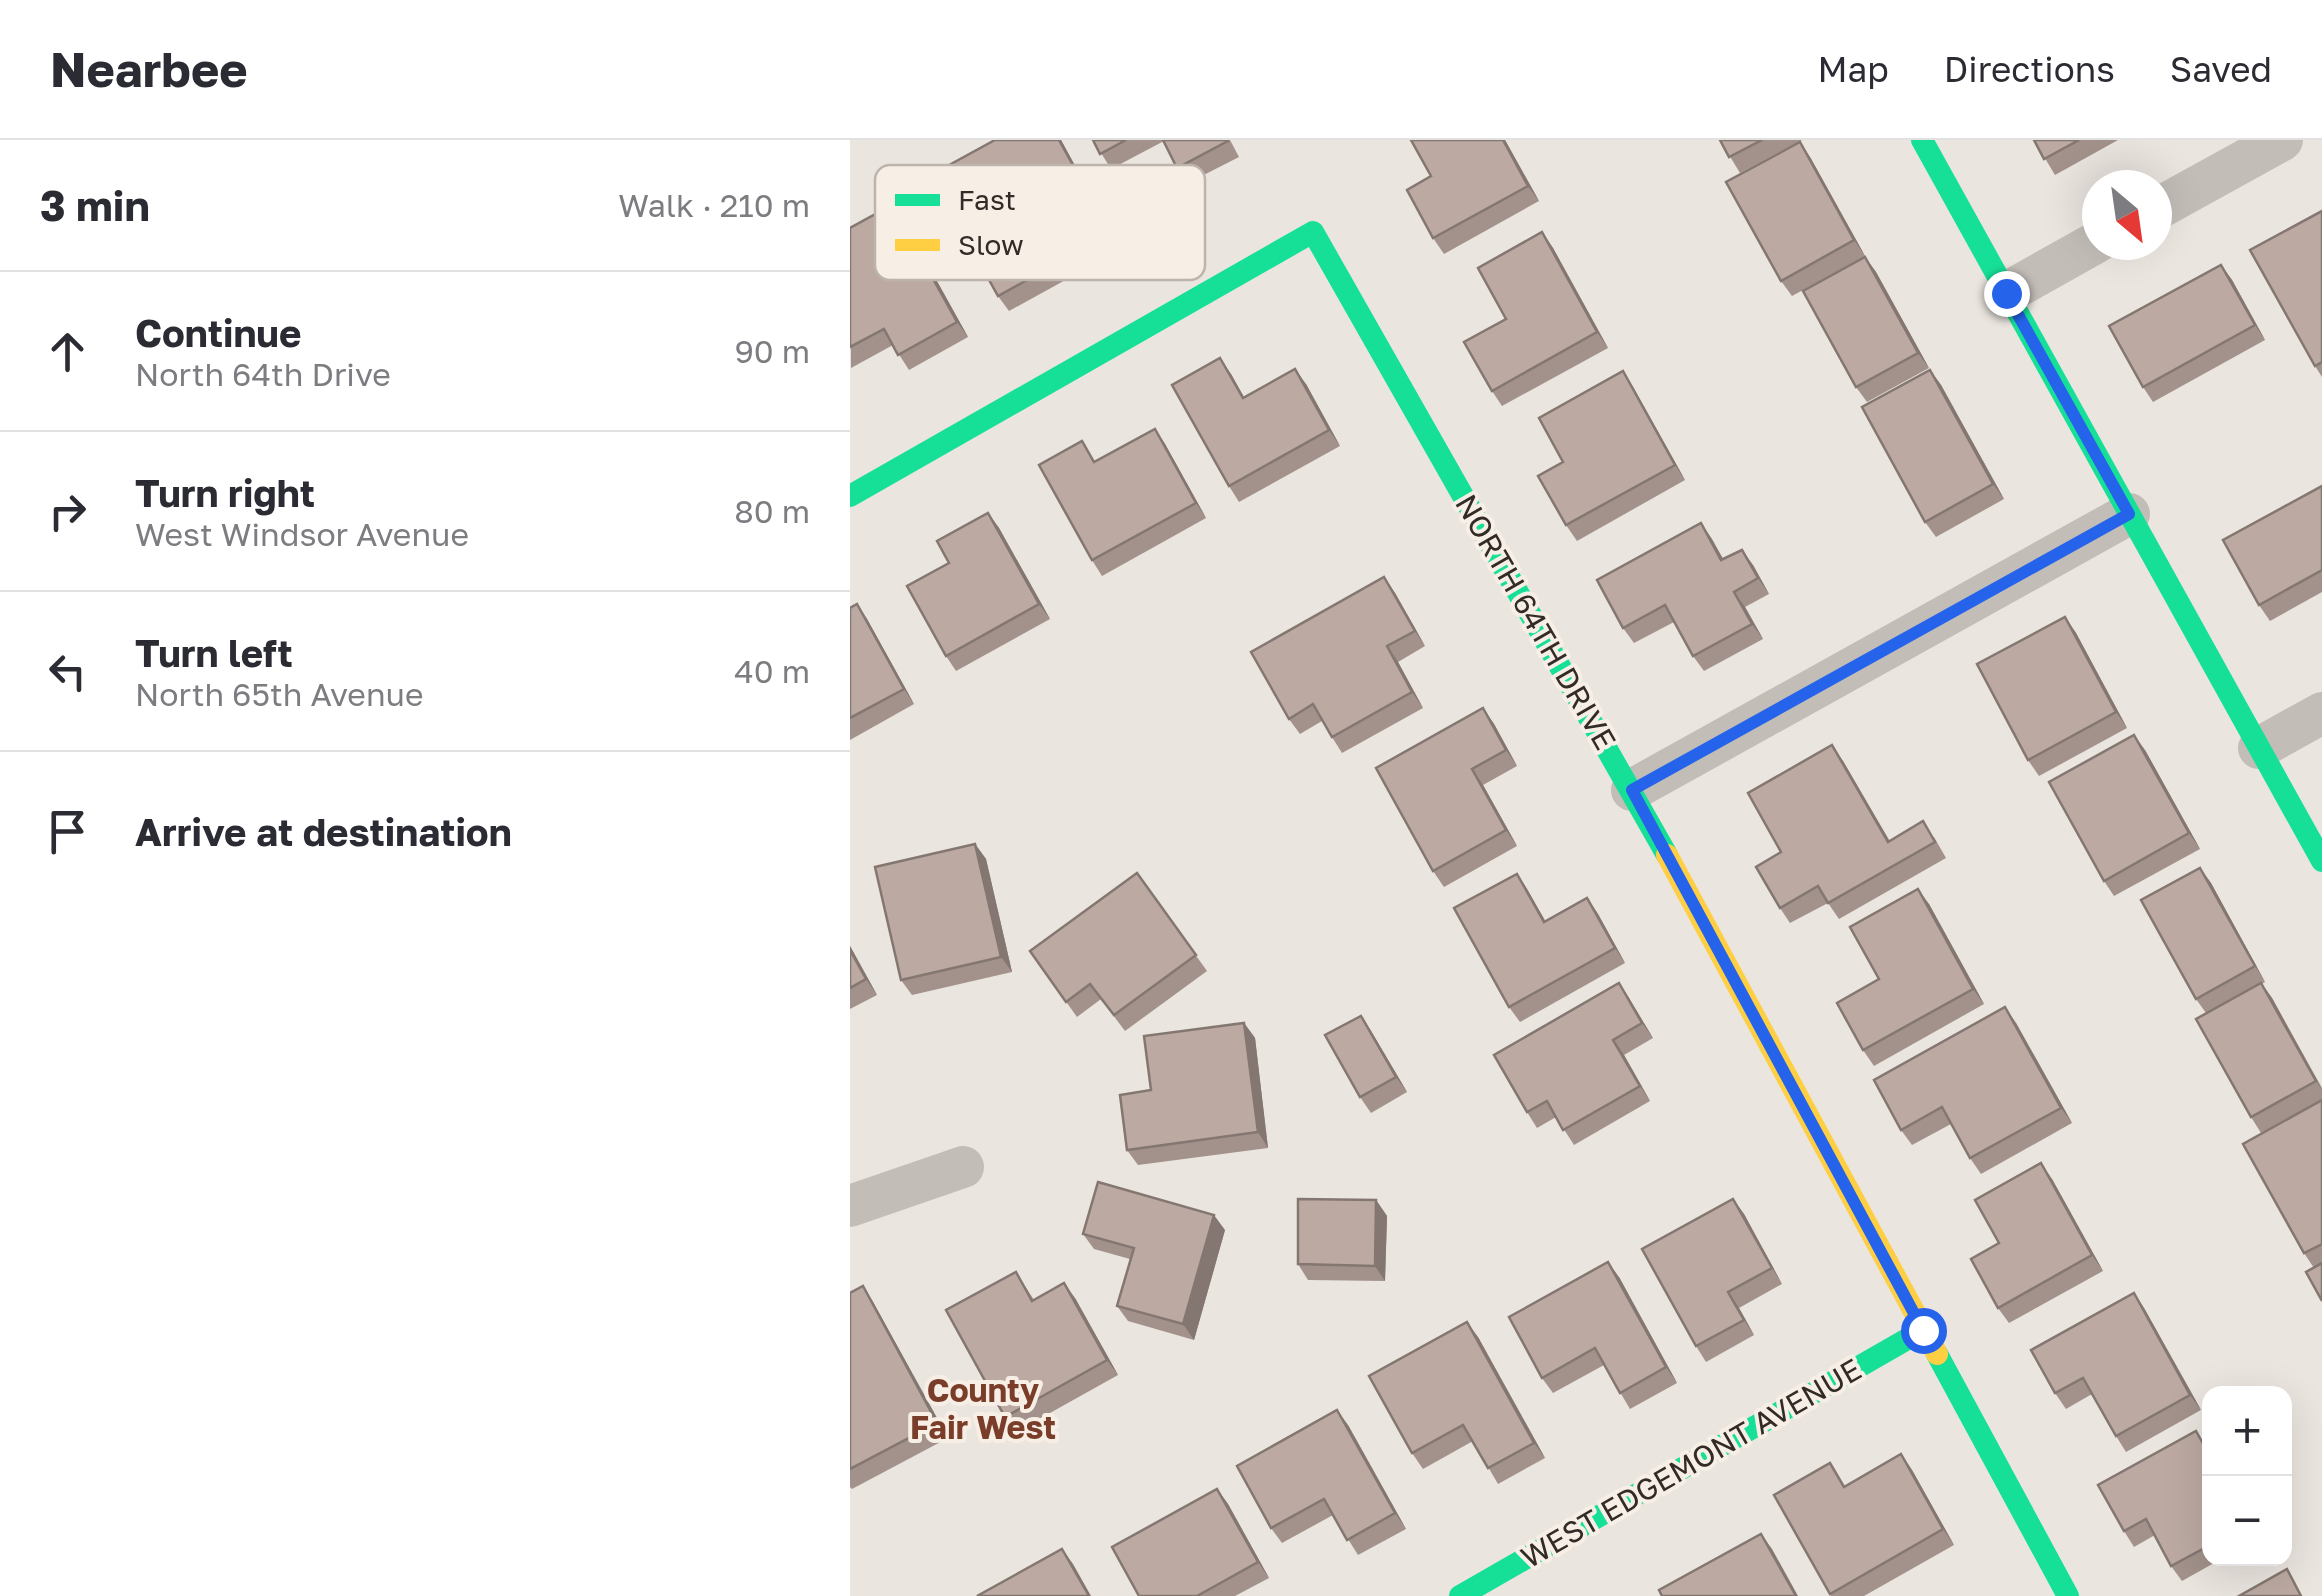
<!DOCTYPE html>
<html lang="en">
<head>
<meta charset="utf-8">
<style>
	:root { --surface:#fff; --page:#f7f7f7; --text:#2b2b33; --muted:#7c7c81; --line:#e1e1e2 }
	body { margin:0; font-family:"Golos Text",sans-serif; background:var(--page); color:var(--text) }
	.controls { position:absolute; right:30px; bottom:30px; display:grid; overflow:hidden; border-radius:20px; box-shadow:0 10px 40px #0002 }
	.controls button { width:90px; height:90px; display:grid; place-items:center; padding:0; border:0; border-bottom:2px solid var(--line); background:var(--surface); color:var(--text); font:50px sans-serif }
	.compass { position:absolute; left:1232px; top:30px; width:90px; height:90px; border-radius:50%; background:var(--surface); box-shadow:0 10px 40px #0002; rotate:151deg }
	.stop { position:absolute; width:30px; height:30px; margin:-22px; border:8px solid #2563eb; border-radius:50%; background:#fff }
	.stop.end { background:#2563eb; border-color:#fff; box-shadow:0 2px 10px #0008 }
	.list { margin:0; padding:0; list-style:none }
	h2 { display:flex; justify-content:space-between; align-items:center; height:130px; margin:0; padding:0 40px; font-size:42px }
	h2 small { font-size:32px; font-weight:400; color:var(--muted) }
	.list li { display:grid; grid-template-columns:65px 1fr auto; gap:30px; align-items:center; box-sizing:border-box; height:160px; padding:0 40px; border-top:2px solid var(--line) }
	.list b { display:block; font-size:38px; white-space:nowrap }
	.list p { margin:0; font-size:32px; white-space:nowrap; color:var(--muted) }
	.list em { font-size:32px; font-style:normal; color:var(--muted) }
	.icon { flex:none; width:55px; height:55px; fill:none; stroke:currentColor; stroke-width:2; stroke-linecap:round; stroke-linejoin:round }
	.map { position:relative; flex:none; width:1472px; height:1456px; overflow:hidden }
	header { display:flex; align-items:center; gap:60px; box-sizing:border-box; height:140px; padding:0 50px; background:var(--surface); border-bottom:2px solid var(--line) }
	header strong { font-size:48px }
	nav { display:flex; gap:55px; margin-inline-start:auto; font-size:35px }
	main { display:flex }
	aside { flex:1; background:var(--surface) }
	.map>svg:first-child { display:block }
</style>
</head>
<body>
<header>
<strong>Nearbee</strong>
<nav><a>Map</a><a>Directions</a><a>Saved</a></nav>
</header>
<main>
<aside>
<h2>3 min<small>Walk · 210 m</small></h2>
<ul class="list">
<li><svg class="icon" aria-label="ahead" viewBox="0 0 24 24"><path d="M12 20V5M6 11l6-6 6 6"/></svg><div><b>Continue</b><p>North 64th Drive</p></div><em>90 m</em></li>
<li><svg class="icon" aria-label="right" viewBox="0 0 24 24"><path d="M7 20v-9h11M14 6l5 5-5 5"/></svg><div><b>Turn right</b><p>West Windsor Avenue</p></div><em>80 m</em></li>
<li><svg class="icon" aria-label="left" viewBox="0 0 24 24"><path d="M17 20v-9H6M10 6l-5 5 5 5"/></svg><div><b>Turn left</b><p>North 65th Avenue</p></div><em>40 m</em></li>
<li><svg class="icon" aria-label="arrive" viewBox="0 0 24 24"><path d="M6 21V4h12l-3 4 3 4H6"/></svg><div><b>Arrive at destination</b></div></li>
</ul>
</aside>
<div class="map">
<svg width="1472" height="1456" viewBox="0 0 1472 1456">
	<rect width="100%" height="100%" fill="#eae5df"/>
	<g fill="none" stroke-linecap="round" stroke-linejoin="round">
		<!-- street -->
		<g stroke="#c3bdb8" stroke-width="42">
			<path d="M1307 69 1432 0"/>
			<path d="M1156 153 1247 102"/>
			<path d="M1409 608 1472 573"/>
			<path d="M782 650 1279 374"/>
			<path d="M0 1066 113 1027"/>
		</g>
		<!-- fast -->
		<g stroke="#16e098" stroke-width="22">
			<path d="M1072 0 1472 721"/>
			<path d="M0 356 463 92 817 715"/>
			<path d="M1087 1214 1218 1456"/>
			<path d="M610 1456 1073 1190"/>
		</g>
		<!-- slow -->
		<path stroke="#ffcf43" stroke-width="22" d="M817 715 1087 1214"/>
	</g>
	<!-- wall -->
	<g fill="#a2928b">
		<path d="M211 0 241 55 189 84 219 138 159 171 148 156 81 35Z"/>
		<path d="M243 0H380L389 17 338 43 327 28 314 1 261 29Z"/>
		<path d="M561 0H655L689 61 594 114 583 98 581 36Z"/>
		<path d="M870 0H952L890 33Z"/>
		<path d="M1184 0H1268L1205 35Z"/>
		<path d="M960 17 1015 116 942 156 931 141Z"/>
		<path d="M1472 71V237L1465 226Z"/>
		<path d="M53 80 118 197 59 230 43 205 1 228 0 88Z"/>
		<path d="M692 92 703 108 758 208 652 266 642 251 656 179Z"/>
		<path d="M1015 117 1026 132 1079 228 1017 262 1006 247Z"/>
		<path d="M1371 125 1382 140 1415 200 1303 262 1293 247Z"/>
		<path d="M1080 230 1091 245 1154 359 1086 397 1075 382Z"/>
		<path d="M381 234 394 257 456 244 490 306 389 362 379 346Z"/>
		<path d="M783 247 835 340 727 401 716 385 713 322Z"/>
		<path d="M305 289 315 304 356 378 252 436 242 420 246 322Z"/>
		<path d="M1472 346V452L1420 481 1409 465Z"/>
		<path d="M138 373 149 388 200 479 106 531 96 516 99 423Z"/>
		<path d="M851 383 873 419 903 425 919 454 895 467 913 499 854 531 843 516 824 482 784 503 773 488Z"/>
		<path d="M534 437 545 453 575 506 548 522 573 568 492 613 472 581 450 594 439 579Z"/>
		<path d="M7 464 17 479 64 564 0 600V468Z"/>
		<path d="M1215 477 1226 493 1277 588 1189 636 1178 620Z"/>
		<path d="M633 568 644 584 667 626 633 645 667 706 594 747 583 731Z"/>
		<path d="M1295 610 1350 709 1264 756 1254 741Z"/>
		<path d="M993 621 1039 701 1084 697 1096 718 989 779 978 763 940 783 930 768 931 712Z"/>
		<path d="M125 704 136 719 162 832 62 855 51 840Z"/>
		<path d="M1350 728 1361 743 1415 842 1412 844 1422 858 1472 948V959L1411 993 1401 977 1356 873 1346 859Z"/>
		<path d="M287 733 357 831 275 891 251 859 227 877 180 811Z"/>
		<path d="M667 734 677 749 695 781 737 758 748 774 775 823 670 882 659 867Z"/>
		<path d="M1079 764 1134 864 1024 926 1013 910 1029 839Z"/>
		<path d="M0 806 27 855 0 869Z"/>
		<path d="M769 843 803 898 774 915 800 961 724 1005 706 977 687 988 677 972Z"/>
		<path d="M511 876 521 891 557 952 521 973 510 957Z"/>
		<path d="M394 883 405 898 418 1008 288 1025 277 1010 301 950Z"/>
		<path d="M1166 883 1222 983 1131 1034 1120 1018 1101 984 1062 1005 1051 990Z"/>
		<path d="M1472 960V1161L1464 1128 1454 1113Z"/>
		<path d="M1202 1039 1253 1131 1159 1183 1148 1168 1149 1103Z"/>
		<path d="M883 1059 894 1074 932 1144 889 1168 904 1195 856 1222 846 1206Z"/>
		<path d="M526 1060 537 1076 535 1141 458 1140 448 1124Z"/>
		<path d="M375 1090 344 1200 278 1181 267 1166 280 1119 244 1109 233 1094Z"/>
		<path d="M166 1132 184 1160 225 1158 268 1235 166 1292 155 1277Z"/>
		<path d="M769 1137 827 1243 780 1269 754 1225 703 1253 692 1238Z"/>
		<path d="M13 1146 23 1162 98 1298 2 1349 0 1347V1153Z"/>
		<path d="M1284 1153 1294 1168 1351 1270 1276 1312 1266 1296 1242 1254 1216 1269 1205 1253Z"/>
		<path d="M628 1197 695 1318 648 1344 623 1301 573 1329 562 1313Z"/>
		<path d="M498 1285 556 1389 508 1415 483 1375 432 1403 421 1388Z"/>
		<path d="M1346 1291 1360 1312V1418H1373L1332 1441 1321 1426 1305 1395 1284 1407 1274 1391Z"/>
		<path d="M1051 1314 1062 1330 1104 1405 1014 1456H981L924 1355 996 1346Z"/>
		<path d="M367 1349 378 1364 419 1438 385 1456H289Z"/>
	</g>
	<!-- shaded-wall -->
	<g fill="#847771">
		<path d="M209 0H211L241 55 231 40Z"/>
		<path d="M653 0H655L689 61 678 46Z"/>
		<path d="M950 2 960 17 1015 116 1004 100Z"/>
		<path d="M42 65 53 80 118 197 107 182Z"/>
		<path d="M178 69 189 84 219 138 208 123Z"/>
		<path d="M692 92 703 108 758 208 747 192Z"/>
		<path d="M1015 117 1026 132 1079 228 1068 213Z"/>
		<path d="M1371 125 1382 140 1415 200 1405 185Z"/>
		<path d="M370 218 381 234 403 274 393 258Z"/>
		<path d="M445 229 456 244 490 306 479 290Z"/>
		<path d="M1080 230 1091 245 1154 359 1143 344Z"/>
		<path d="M773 231 783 247 835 340 825 325Z"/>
		<path d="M305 289 315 304 356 378 346 363Z"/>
		<path d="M138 373 149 388 200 479 189 464Z"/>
		<path d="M851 383 862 399 882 435 871 420Z"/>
		<path d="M892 410 903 425 919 454 908 438Z"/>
		<path d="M534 437 545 453 575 506 565 491Z"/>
		<path d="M884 452 895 467 913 499 902 484Z"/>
		<path d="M7 464 17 479 64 564 54 549Z"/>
		<path d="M1215 477 1226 493 1277 588 1266 572Z"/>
		<path d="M537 506 548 522 573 568 562 552Z"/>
		<path d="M633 568 644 584 667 626 656 610Z"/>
		<path d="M1284 595 1295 610 1350 709 1339 693Z"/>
		<path d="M982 605 993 621 1049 717 1038 702Z"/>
		<path d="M622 629 633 645 667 706 656 690Z"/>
		<path d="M125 704 136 719 162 832 151 817Z"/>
		<path d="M1350 728 1361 743 1415 842 1405 826Z"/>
		<path d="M667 734 677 749 705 798 694 782Z"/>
		<path d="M1068 749 1079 764 1134 864 1123 849Z"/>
		<path d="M737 758 748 774 775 823 765 808Z"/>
		<path d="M0 806 27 855 16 839 0 810Z"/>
		<path d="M769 843 779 858 803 898 792 883Z"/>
		<path d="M1411 843 1422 858 1472 950 1466 941Z"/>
		<path d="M1155 867 1166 883 1222 983 1211 968Z"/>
		<path d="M511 876 521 891 557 952 546 937Z"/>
		<path d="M394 883 405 898 418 1008 408 992Z"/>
		<path d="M763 900 774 915 800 961 790 946Z"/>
		<path d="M1191 1023 1202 1039 1253 1131 1242 1115Z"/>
		<path d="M883 1059 894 1074 932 1144 922 1128Z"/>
		<path d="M526 1060 537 1076 535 1141 525 1126Z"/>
		<path d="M364 1075 375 1090 344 1200 333 1184Z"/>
		<path d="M758 1122 769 1137 827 1243 816 1227Z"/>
		<path d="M214 1143 225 1158 268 1235 257 1220Z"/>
		<path d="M13 1146 23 1162 98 1298 87 1283Z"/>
		<path d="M878 1152 889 1168 904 1195 894 1180Z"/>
		<path d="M1284 1153 1294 1168 1351 1270 1340 1255Z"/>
		<path d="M617 1182 628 1197 695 1318 684 1303Z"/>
		<path d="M487 1270 498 1285 556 1389 545 1373Z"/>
		<path d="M1051 1314 1062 1330 1104 1405 1093 1389Z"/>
		<path d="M367 1349 378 1364 419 1438 408 1422Z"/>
		<path d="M911 1394 922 1409 948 1456H946Z"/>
		<path d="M212 1409 223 1424 241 1456H239Z"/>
	</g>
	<!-- building -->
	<g fill="#bcaaa2" stroke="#847771" stroke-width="2.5">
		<path d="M145 0H209L231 40 178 69 208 123 148 156 81 35Z"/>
		<path d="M243 0H276L250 14Z"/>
		<path d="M313 0H377L378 1 327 28Z"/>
		<path d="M561 0H653L678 46 583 98 557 50 581 36Z"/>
		<path d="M870 0H912L879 17Z"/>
		<path d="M1184 0H1229L1194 19Z"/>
		<path d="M950 2 1004 100 931 141 876 42Z"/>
		<path d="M42 65 107 182 48 215 34 189 0 207V88Z"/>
		<path d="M1472 71V222L1465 226 1400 110Z"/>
		<path d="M692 92 747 192 642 251 614 202 656 179 628 128Z"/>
		<path d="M1015 117 1068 213 1006 247 953 151Z"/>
		<path d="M1371 125 1405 185 1293 247 1259 186Z"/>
		<path d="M370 218 393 258 445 229 479 290 379 346 322 245Z"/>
		<path d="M1080 230 1143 344 1075 382 1012 267Z"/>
		<path d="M773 231 825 325 716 385 688 336 713 322 689 278Z"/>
		<path d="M305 289 346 363 242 420 189 325 232 301 244 322Z"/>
		<path d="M1472 346V430L1409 465 1373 400Z"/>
		<path d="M138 373 189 464 96 516 57 446 99 423 87 401Z"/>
		<path d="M851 383 871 420 892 410 908 438 884 452 902 484 843 516 815 465 773 488 747 440Z"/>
		<path d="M534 437 565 491 537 506 562 552 482 597 463 564 439 579 401 512Z"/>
		<path d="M7 464 54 549 0 578V468Z"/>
		<path d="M1215 477 1266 572 1178 620 1127 524Z"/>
		<path d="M633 568 656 610 622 629 656 690 583 731 526 628Z"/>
		<path d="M1284 595 1339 693 1254 741 1199 642Z"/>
		<path d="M982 605 1038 702 1073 681 1085 702 978 763 968 746 930 768 906 727 931 712 898 653Z"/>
		<path d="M125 704 151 817 51 840 25 727Z"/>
		<path d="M1350 728 1405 826 1346 859 1291 760Z"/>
		<path d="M287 733 346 815 264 875 240 844 216 862 180 811Z"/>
		<path d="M667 734 694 782 737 758 765 808 659 867 604 768Z"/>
		<path d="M1068 749 1123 849 1013 910 987 863 1029 839 1000 787Z"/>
		<path d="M0 810 16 839 0 848Z"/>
		<path d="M769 843 792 883 763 900 790 946 713 990 697 961 677 972 644 915Z"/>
		<path d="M1411 843 1466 941 1401 977 1346 879Z"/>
		<path d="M1155 867 1211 968 1120 1018 1092 967 1051 990 1024 940Z"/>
		<path d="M511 876 546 937 510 957 475 895Z"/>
		<path d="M394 883 408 992 277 1010 270 955 301 950 294 896Z"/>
		<path d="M1472 960V1104L1454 1113 1393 1004Z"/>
		<path d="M1191 1023 1242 1115 1148 1168 1121 1119 1149 1103 1125 1060Z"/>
		<path d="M248 1042 364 1075 333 1184 267 1166 284 1108 233 1094Z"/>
		<path d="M448 1059 526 1060 525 1126 448 1124Z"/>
		<path d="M883 1059 922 1128 878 1152 894 1180 846 1206 792 1109Z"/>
		<path d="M758 1122 816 1227 770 1253 745 1208 692 1238 659 1177Z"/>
		<path d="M1472 1123V1161L1456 1132Z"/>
		<path d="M166 1132 182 1161 214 1143 257 1220 155 1277 96 1170Z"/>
		<path d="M13 1146 87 1283 0 1329V1153Z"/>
		<path d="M1284 1153 1340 1255 1266 1296 1233 1238 1205 1253 1181 1210Z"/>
		<path d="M617 1182 684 1303 638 1328 613 1285 562 1313 519 1236Z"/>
		<path d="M487 1270 545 1373 497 1400 474 1359 421 1388 387 1326Z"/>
		<path d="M1346 1291 1360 1316V1405L1321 1426 1296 1379 1274 1391 1248 1345Z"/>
		<path d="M1051 1314 1093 1389 980 1454 924 1355 980 1323 994 1347Z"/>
		<path d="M367 1349 408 1422 347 1456H289L262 1407Z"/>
		<path d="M911 1394 946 1456H812L809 1450Z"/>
		<path d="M212 1409 239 1456H127Z"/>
		<path d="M1437 1429 1451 1456H1389Z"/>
	</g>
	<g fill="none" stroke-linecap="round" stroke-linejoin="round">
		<!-- route -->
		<path stroke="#2563eb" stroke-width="12" d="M1073 1190 782 650 1279 374 1156 153"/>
	</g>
	<g text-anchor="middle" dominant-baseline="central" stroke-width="8" stroke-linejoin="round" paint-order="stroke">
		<!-- street labels -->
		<g font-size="30" fill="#332b27" stroke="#f7efe6">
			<text transform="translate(686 482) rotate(60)">NORTH 64TH DRIVE</text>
			<text transform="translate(841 1323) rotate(-30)">WEST EDGEMONT AVENUE</text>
		</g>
		<!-- neighbourhood labels -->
		<g font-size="32" font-weight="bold" fill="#7a3d29" stroke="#f7efe6">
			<text x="133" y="1250">County<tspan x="133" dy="37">Fair West</tspan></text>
		</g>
	</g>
	<!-- legend -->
	<rect x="25" y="25" width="330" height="115" rx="15" fill="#f7efe6" stroke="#bcb4ad" stroke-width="2.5"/>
	<rect x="45" y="54" width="45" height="12" fill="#16e098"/>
	<rect x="45" y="99" width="45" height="12" fill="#ffcf43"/>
	<g font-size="28" fill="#332b27">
		<text x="108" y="70">Fast</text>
		<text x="108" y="115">Slow</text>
	</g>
</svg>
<div class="controls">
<button>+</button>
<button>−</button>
</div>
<svg class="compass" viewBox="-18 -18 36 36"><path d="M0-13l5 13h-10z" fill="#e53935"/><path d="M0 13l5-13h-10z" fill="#7c7c81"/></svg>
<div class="stop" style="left:1073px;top:1190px"></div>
<div class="stop end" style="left:1156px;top:153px"></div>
</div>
</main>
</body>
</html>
